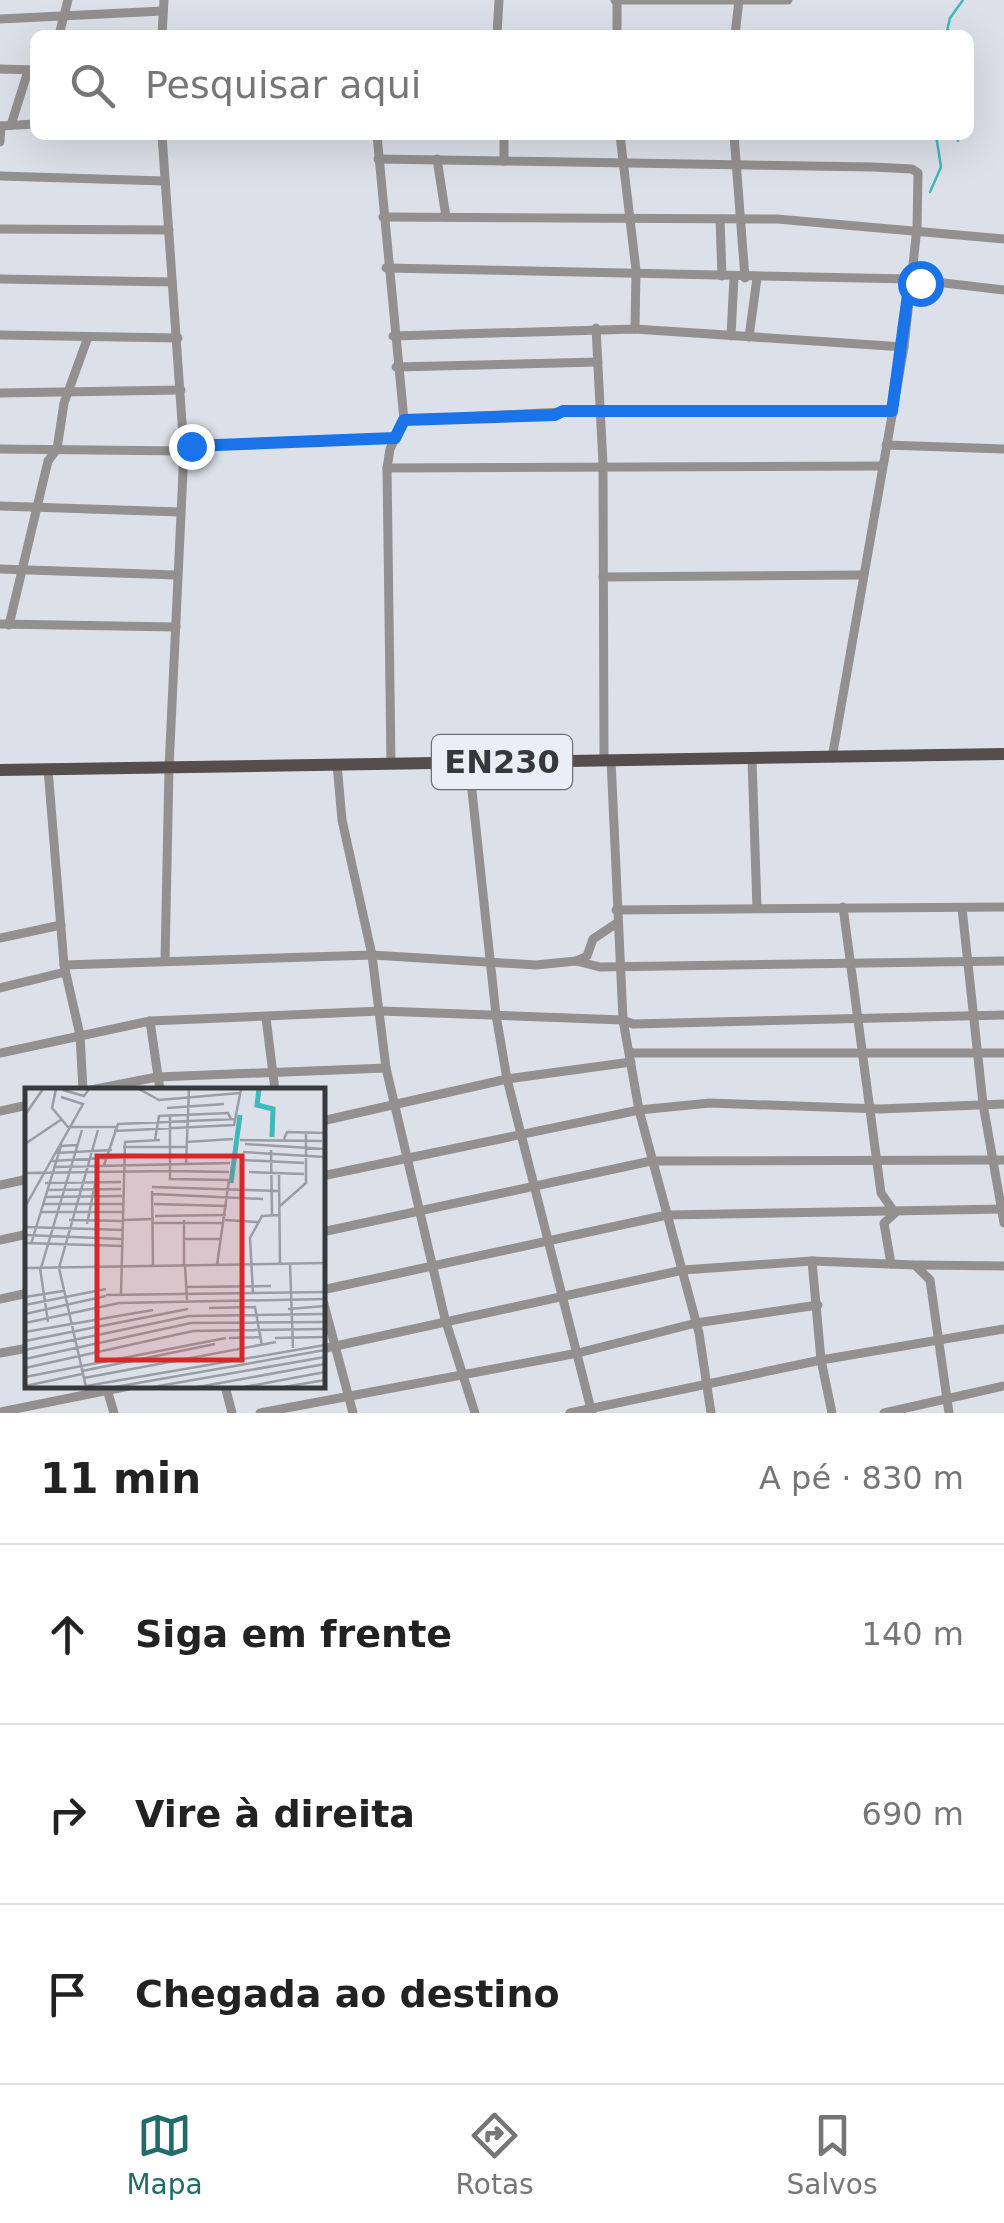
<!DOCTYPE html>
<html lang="pt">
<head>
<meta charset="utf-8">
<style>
	:root { --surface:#fff; --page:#f2f2f2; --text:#222; --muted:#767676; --line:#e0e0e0; --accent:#206c69 }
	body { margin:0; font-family:"DejaVu Sans",sans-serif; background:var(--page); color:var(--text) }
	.stop { position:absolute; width:30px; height:30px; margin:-22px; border:8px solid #1a73e8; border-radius:50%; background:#fff }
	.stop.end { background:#1a73e8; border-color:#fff; box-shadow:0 2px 10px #0008 }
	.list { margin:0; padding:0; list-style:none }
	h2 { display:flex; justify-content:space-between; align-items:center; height:130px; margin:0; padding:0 40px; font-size:42px }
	h2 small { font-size:32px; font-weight:400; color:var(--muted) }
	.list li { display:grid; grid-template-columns:65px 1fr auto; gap:30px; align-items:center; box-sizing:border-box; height:180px; padding:0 40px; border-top:2px solid var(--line) }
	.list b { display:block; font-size:38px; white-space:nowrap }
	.list em { font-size:32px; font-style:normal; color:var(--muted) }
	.icon { flex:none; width:55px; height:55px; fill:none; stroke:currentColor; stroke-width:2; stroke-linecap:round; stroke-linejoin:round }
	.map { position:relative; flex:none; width:1004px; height:1413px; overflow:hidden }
	.search { position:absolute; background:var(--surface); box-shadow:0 10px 40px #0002; left:30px; right:30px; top:30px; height:110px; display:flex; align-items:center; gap:25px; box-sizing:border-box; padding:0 35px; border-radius:15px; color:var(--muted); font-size:38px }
	.sheet { height:670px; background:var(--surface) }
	nav { display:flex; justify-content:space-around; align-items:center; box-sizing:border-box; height:140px; border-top:2px solid var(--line); background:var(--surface); font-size:28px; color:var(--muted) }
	nav a { display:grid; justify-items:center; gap:5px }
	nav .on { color:var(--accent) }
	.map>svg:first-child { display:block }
</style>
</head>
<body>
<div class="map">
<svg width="1004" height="1413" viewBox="0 0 1004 1413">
	<rect width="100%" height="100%" fill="#dce1e9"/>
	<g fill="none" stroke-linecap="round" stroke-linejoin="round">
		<!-- stream -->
		<g stroke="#40b8bc" stroke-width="2.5">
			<path d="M948 30 956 35"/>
			<path d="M946 35 950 18 963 0"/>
			<path d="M969 79V104"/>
			<path d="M957 135 958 141"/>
			<path d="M930 192 941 167 936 135"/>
		</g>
		<!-- street -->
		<g stroke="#94908f" stroke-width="9">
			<path d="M615 0H788"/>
			<path d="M617 0V35"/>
			<path d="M0 19 163 11"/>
			<path d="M59 35 68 0"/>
			<path d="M162 35 164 0"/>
			<path d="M497 35 499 0"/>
			<path d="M735 35 739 0"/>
			<path d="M0 69 35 70"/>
			<path d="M11 125 28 71"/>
			<path d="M0 126 35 124"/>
			<path d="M162 135 184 451 169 768 165 961"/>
			<path d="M377 135 404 420 390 449 387 468 391 763"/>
			<path d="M504 135V161L873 167 912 169 918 173 917 228 904 347 832 758"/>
			<path d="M620 135 636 270 635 329"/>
			<path d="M734 135 745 278"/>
			<path d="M0 142 1 126"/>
			<path d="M378 159 504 161"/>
			<path d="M437 159 446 217"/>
			<path d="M0 176 164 181"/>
			<path d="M383 217 777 219 1004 239"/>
			<path d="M720 219 722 276"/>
			<path d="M0 229 169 230"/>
			<path d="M386 268 910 279 1004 290"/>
			<path d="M0 279 172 282"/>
			<path d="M596 328 603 464 604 760"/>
			<path d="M0 335 178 338"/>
			<path d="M393 336 635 329 904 347"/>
			<path d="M731 336 734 277"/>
			<path d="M749 337 757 278"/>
			<path d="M396 367 598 362"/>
			<path d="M0 393 181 390"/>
			<path d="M404 420 601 410 892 411"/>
			<path d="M886 445 1004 449"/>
			<path d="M184 447 395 438"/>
			<path d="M0 449 184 451"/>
			<path d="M387 468 882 466"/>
			<path d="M0 506 180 512"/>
			<path d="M0 569 176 575"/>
			<path d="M603 577 862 575"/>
			<path d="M0 624 176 627"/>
			<path d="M9 625 48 461 57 449 64 403 88 337"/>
			<path d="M752 759 757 908"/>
			<path d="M611 760 623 1020 639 1110 699 1333 711 1413"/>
			<path d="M469 763 496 1015 507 1079 592 1413"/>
			<path d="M337 764 342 820 372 955 386 1068 445 1319 475 1413"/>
			<path d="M48 769 64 965 80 1035 83 1090"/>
			<path d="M843 907 881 1193 895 1213 884 1223 891 1264"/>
			<path d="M962 908 983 1104 1004 1223"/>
			<path d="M616 910 1004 907"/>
			<path d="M0 938 61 925"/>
			<path d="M576 961 587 956 593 939 617 923"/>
			<path d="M64 965 372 955 536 965 576 961 600 967 1004 961"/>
			<path d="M0 988 65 972"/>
			<path d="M266 1018 275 1090"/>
			<path d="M150 1021 160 1090"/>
			<path d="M0 1053 150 1021 381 1011 623 1020 633 1024 1004 1015"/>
			<path d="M632 1053H1004"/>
			<path d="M91 1090 157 1077 386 1068"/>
			<path d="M0 1111 28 1105"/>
			<path d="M322 1121 507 1079 631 1062"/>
			<path d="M322 1176 639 1110 710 1103 880 1109 1004 1104"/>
			<path d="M0 1185 28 1179"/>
			<path d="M322 1232 651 1161 1004 1160"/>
			<path d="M0 1240 28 1234"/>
			<path d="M812 1261 821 1360 832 1413"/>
			<path d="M918 1265 1004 1266"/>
			<path d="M322 1290 667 1215 1004 1209"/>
			<path d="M322 1297 353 1413"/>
			<path d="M0 1299 28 1293"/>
			<path d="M322 1349 683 1270 812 1261 915 1265 930 1280 949 1413"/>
			<path d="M0 1353 28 1348"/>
			<path d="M106 1386 114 1413"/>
			<path d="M225 1386 232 1413"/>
			<path d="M0 1412 129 1386"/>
			<path d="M260 1413 578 1353 696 1323 818 1305"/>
			<path d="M570 1413 821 1360 1004 1329"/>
			<path d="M884 1413 1004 1386"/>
		</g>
		<!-- primary -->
		<path stroke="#564e4c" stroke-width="12" d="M0 770 1004 754"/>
	</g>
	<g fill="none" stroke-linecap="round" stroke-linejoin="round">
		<!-- route -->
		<path stroke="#1a73e8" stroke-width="12" d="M191 446 395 438 404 420 555 415 563 411H892L910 280 920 283"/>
	</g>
	<g text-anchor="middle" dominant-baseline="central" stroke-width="8" stroke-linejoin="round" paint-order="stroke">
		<!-- shield labels -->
		<rect fill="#e9eef7" stroke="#6c6f73" stroke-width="2.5" x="432" y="735" width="140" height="54" rx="8"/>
		<g font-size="32" font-weight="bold" fill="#36383b">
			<text x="502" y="762">EN230</text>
		</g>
	</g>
	<!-- overview -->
	<g transform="translate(25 1088)">
		<rect width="300" height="300" fill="#dce1e9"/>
		<path fill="none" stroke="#40b8bc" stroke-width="5" d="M234 1 232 17 248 21 247 49M206 95 215 27"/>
		<path fill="none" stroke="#9a9da3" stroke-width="2.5" d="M31 1 27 20 43 39H91M114 1 134 12 215 5M38 2 59 8 64 1M142 20 199 16M0 27 18 1M145 27V83L204 84M89 43 209 37 216 1M259 51 262 44 300 45M130 52 134 28 203 25 206 31M215 52 297 53M99 54 135 52M161 54 208 51M0 56 37 31M220 56 300 61M98 59H161M246 62 247 127M218 64 300 69M31 65 87 62M96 67 204 68M217 72 279 75M27 73 95 69M161 76 164 1M79 77 93 36 211 31M29 79 205 75M224 84 279 86M0 85 145 83V91L204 92 192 177M254 86 255 176M20 95 96 94M127 99 254 103M22 102 96 101M127 103 128 178M128 106 238 111M20 109 97 108M18 116H98M129 116 202 118M255 118 281 95V45M0 119 58 16 36 9M15 124H98M130 128 201 127M44 132 98 133M98 132 129 131M159 132V177M200 132 233 134M128 135H199M62 136 72 86M0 139 98 142M0 147 97 151M159 151H196M0 155 97 158M6 156 36 58 52 57M265 176 268 260M160 177 162 212M0 180 300 175M15 180 23 234M16 180 57 42M161 199 246 198M228 205 225 150 237 128 254 127M96 206 100 54M81 207 300 204M0 209 38 203M0 217 81 201M184 220 230 219 237 258M263 221 300 218M0 226 81 208M0 235 94 215 300 211M0 244 128 222M204 250 235 249M250 250 300 249M0 253 163 221M0 262 164 228 300 226M0 271 166 235 300 234M0 280 168 243 300 241M57 283 190 256M0 289 201 250M59 290 251 254M0 298 57 286M61 298 300 257M61 299 34 180 73 42M90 299 300 262M128 299 300 269M173 299 300 276M219 299 300 284M259 299 300 292"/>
		<path fill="#d62828" fill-opacity="0.15" stroke="#d62828" stroke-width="5" d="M72 68H217V272H72Z"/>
		<rect width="300" height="300" fill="none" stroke="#36383b" stroke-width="5"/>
	</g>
</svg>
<div class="stop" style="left:920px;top:283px"></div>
<div class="stop end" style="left:191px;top:446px"></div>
<div class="search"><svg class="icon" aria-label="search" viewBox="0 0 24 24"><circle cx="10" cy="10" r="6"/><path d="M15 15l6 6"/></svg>Pesquisar aqui</div>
</div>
<section class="sheet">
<h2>11 min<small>A pé · 830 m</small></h2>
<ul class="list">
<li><svg class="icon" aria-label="ahead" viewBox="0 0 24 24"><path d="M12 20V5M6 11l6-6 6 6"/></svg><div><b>Siga em frente</b></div><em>140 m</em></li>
<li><svg class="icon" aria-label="right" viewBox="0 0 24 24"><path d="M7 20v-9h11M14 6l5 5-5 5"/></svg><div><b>Vire à direita</b></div><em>690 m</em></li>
<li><svg class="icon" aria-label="arrive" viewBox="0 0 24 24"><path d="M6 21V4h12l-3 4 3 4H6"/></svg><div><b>Chegada ao destino</b></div></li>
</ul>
</section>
<nav>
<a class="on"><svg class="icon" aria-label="map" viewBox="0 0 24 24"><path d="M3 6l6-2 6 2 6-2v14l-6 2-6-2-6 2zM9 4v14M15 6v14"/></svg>Mapa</a>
<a><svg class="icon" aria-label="directions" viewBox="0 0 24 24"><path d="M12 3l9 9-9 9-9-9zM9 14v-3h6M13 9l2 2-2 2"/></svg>Rotas</a>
<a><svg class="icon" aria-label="saved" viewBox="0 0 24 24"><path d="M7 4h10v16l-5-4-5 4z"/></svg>Salvos</a>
</nav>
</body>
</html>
